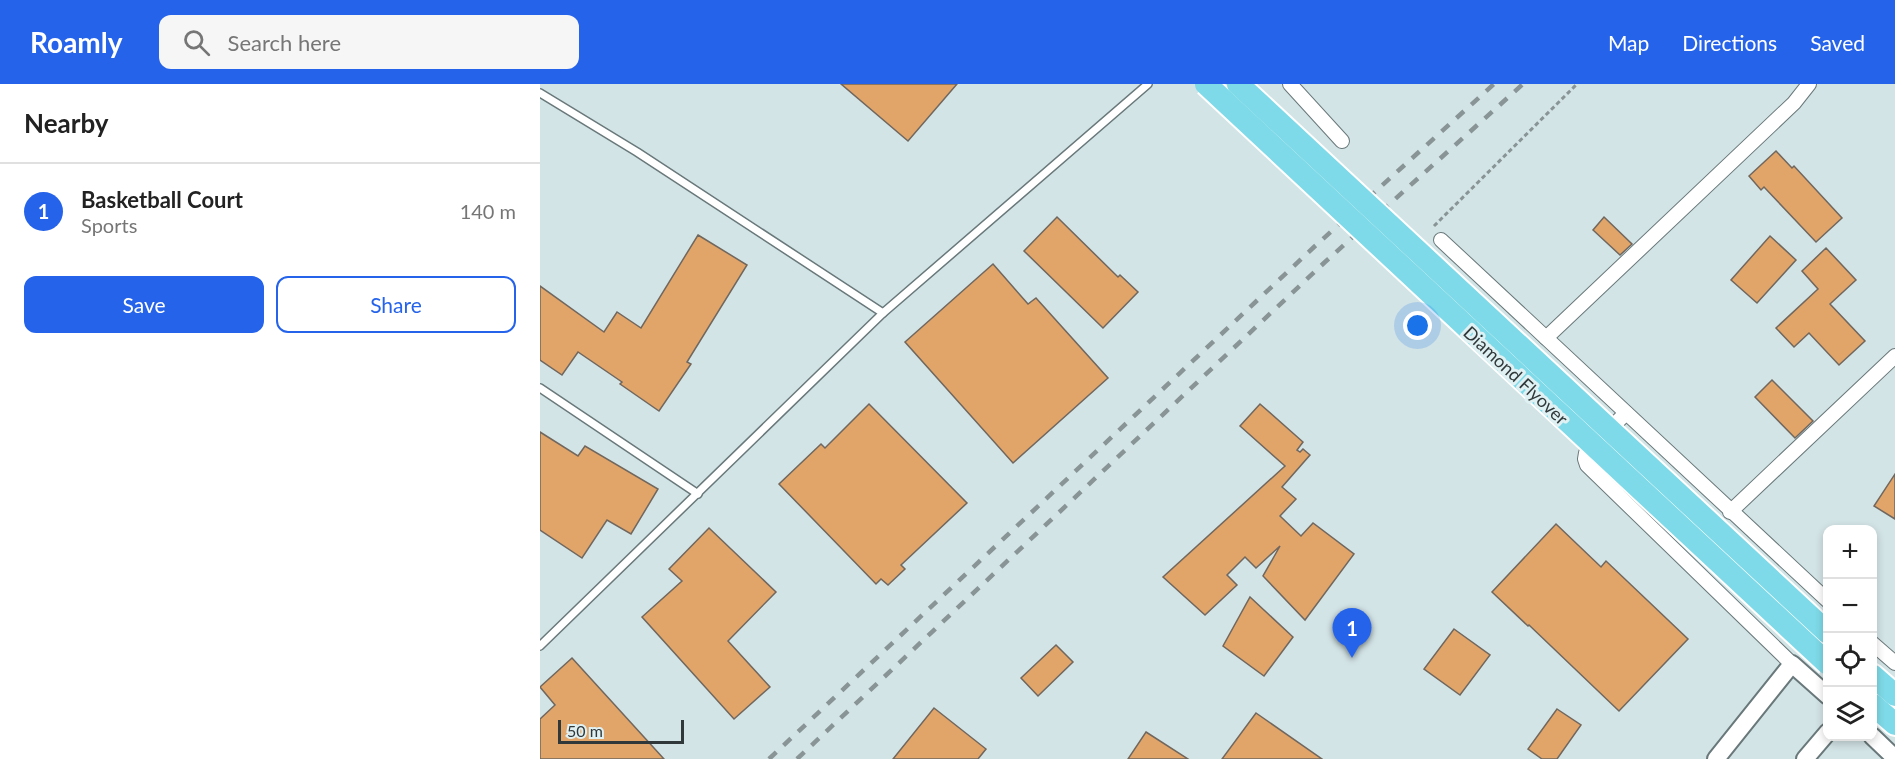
<!DOCTYPE html>
<html lang="en">
<head>
<meta charset="utf-8">
<style>
	:root { --surface:#fff; --page:#f6f6f6; --text:#222; --muted:#767676; --line:#e0e0e0; --accent:#2563eb }
	body { margin:0; font-family:Lato,sans-serif; background:var(--page); color:var(--text) }
	.controls { position:absolute; right:18px; bottom:18px; display:grid; overflow:hidden; border-radius:12px; box-shadow:0 3px 9px #0003 }
	.controls button { width:54px; height:54px; display:grid; place-items:center; padding:0; border:0; border-bottom:2px solid var(--line); background:var(--surface); color:var(--text); font:30px sans-serif }
	.scale { position:absolute; left:18px; bottom:15px; width:126px; box-sizing:border-box; padding-left:6px; border:3px solid #313839; border-top:0; font-size:16px; line-height:21px; white-space:nowrap; color:#313839; -webkit-text-stroke:4px #e0f1f4; paint-order:stroke }
	.you { position:absolute; left:878px; top:242px; width:21px; height:21px; margin:-15px; border:4px solid #fff; border-radius:50%; background:#1a73e8; box-shadow:0 0 0 9px #1a73e833 }
	.badge { display:grid; place-items:center; width:39px; height:39px; border-radius:50%; background:var(--accent); color:#fff; font-size:20px; font-weight:700 }
	.pin { position:absolute; translate:-50% -50px; filter:drop-shadow(0 2px 3px #0008) }
	.pin::after { content:''; position:absolute; top:32px; width:21px; height:18px; background:inherit; clip-path:polygon(0 0,100% 0,50% 100%) }
	.list { margin:0; padding:0; list-style:none }
	h2 { display:flex; justify-content:space-between; align-items:center; height:78px; margin:0; padding:0 24px; font-size:26px }
	h2 small { font-size:20px; font-weight:400; color:var(--muted) }
	.list li { display:grid; grid-template-columns:39px 1fr auto; gap:18px; align-items:center; box-sizing:border-box; height:96px; padding:0 24px; border-top:2px solid var(--line) }
	.list b { display:block; font-size:22px; white-space:nowrap }
	.list p { margin:0; font-size:20px; white-space:nowrap; color:var(--muted) }
	.list em { font-size:20px; font-style:normal; color:var(--muted) }
	.actions { display:flex; gap:12px; padding:18px 24px }
	.actions a { flex:1; padding:14px 0; border:2px solid var(--accent); border-radius:12px; text-align:center; font-size:21px; color:var(--accent) }
	.actions .main { background:var(--accent); color:#fff }
	.icon { flex:none; width:33px; height:33px; fill:none; stroke:currentColor; stroke-width:2; stroke-linecap:round; stroke-linejoin:round }
	.map { position:relative; flex:none; width:1355px; height:675px; overflow:hidden }
	header { display:flex; align-items:center; gap:36px; box-sizing:border-box; height:84px; padding:0 30px; background:var(--accent); color:#fff }
	header strong { font-size:28px }
	nav { display:flex; gap:33px; margin-inline-start:auto; font-size:21px }
	.search { width:420px; height:54px; background:var(--page); display:flex; align-items:center; gap:15px; box-sizing:border-box; padding:0 21px; border-radius:12px; color:var(--muted); font-size:22px }
	main { display:flex }
	aside { flex:1; background:var(--surface) }
	.map>svg:first-child { display:block }
</style>
</head>
<body>
<header>
<strong>Roamly</strong>
<div class="search"><svg class="icon" aria-label="search" viewBox="0 0 24 24"><circle cx="10" cy="10" r="6"/><path d="M15 15l6 6"/></svg>Search here</div>
<nav><a>Map</a><a>Directions</a><a>Saved</a></nav>
</header>
<main>
<aside>
<h2>Nearby<small></small></h2>
<ul class="list">
<li><span class="badge">1</span><div><b>Basketball Court</b><p>Sports</p></div><em>140 m</em></li>
</ul>
<div class="actions"><a class="main">Save</a><a>Share</a></div>
</aside>
<div class="map">
<svg width="1355" height="675" viewBox="0 0 1355 675">
	<rect width="100%" height="100%" fill="#d3e4e6"/>
	<!-- building -->
	<g fill="#e1a469" stroke="#70675e" stroke-width="1.5">
		<path d="M301 0H417L368 57Z"/>
		<path d="M1236 67 1252 84 1254 82 1302 134 1276 158 1224 103 1221 106 1209 92Z"/>
		<path d="M517 133 578 193 580 191 598 208 563 244 484 167Z"/>
		<path d="M1064 133 1092 160 1080 171 1053 146Z"/>
		<path d="M158 151 207 181 147 278 151 280 119 327 80 300 82 298 38 268 22 291 0 276V202L64 248 77 228 101 244Z"/>
		<path d="M1230 152 1256 176 1217 219 1191 196Z"/>
		<path d="M1286 164 1316 196 1290 220 1325 257 1299 281 1269 249 1254 263 1236 244 1278 205 1262 187Z"/>
		<path d="M453 180 488 220 496 214 568 294 473 379 365 258Z"/>
		<path d="M1232 296 1273 337 1255 354 1215 313Z"/>
		<path d="M329 320 427 419 361 481 365 485 348 501 341 495 336 500 239 400 281 360 285 364Z"/>
		<path d="M720 320 763 358 757 366 760 368 763 365 770 371 742 403 756 415 740 432 761 452 773 439 814 470 765 536 723 492 740 462 716 484 705 473 687 491 697 501 665 531 623 493 745 382 700 342Z"/>
		<path d="M0 348 38 372 45 362 118 405 91 450 67 436 42 474 0 446Z"/>
		<path d="M1355 390V435L1334 422Z"/>
		<path d="M1016 440 1061 483 1066 477 1148 555 1079 627 989 541 988 542 952 508Z"/>
		<path d="M169 444 236 508 188 557 230 603 194 635 102 533 142 497 129 485Z"/>
		<path d="M710 513 753 553 724 592 683 562Z"/>
		<path d="M914 545 950 571 920 611 884 585Z"/>
		<path d="M516 561 533 578 498 612 481 594Z"/>
		<path d="M32 574 124 675H0V635L15 621 0 603Z"/>
		<path d="M394 624 446 665 438 675H353Z"/>
		<path d="M1017 625 1041 641 1017 675H1002L988 665Z"/>
		<path d="M716 629 782 675H682Z"/>
		<path d="M606 648 648 675H588Z"/>
	</g>
	<g fill="none" stroke-linecap="round" stroke-linejoin="round">
		<!-- service casing -->
		<g stroke="#69787a" stroke-width="10">
			<g id="service">
				<path d="M0 9 97 68 343 229"/>
				<path d="M0 304 158 410"/>
				<path d="M0 562 343 229 608 0"/>
			</g>
		</g>
		<!-- minor casing -->
		<g stroke="#69787a" stroke-width="16">
			<g id="minor">
				<path d="M750 0 802 57"/>
				<path d="M901 156 1288 517"/>
				<path d="M1006 254 1254 19 1269 0"/>
				<path d="M1086 329 1046 369 1045 375 1047 381 1252 580"/>
				<path d="M1190 428 1355 272"/>
				<path d="M1332 559 1355 579"/>
			</g>
		</g>
		<!-- tertiary casing -->
		<g stroke="#69787a" stroke-width="20">
			<g id="tertiary">
				<path d="M1332 652 1355 674"/>
				<path d="M1176 675 1252 580 1288 612"/>
				<path d="M1265 675 1288 648"/>
			</g>
		</g>
		<!-- trunk casing -->
		<g stroke="#fff" stroke-width="26">
			<g id="trunk">
				<path d="M1332 591 1355 611"/>
				<path d="M1332 620 1355 640"/>
			</g>
		</g>
		<!-- path -->
		<path stroke="#889495" stroke-width="3" stroke-dasharray="4.5 3" stroke-linecap="butt" d="M894 142 1037 0"/>
		<!-- service -->
		<use href="#service" stroke="#fff" stroke-width="7"/>
		<!-- minor -->
		<use href="#minor" stroke="#fff" stroke-width="14"/>
		<!-- tertiary -->
		<use href="#tertiary" stroke="#fff" stroke-width="16"/>
		<!-- trunk -->
		<use href="#trunk" stroke="#7edae8" stroke-width="22"/>
		<!-- rail -->
		<g stroke="#889496" stroke-width="4.5" stroke-dasharray="10 10" stroke-linecap="butt">
			<path d="M229 675 774 163 954 0"/>
			<path d="M257 675 785 178 983 0"/>
		</g>
		<!-- trunk-bridge casing -->
		<g stroke="#fff" stroke-width="26" stroke-linecap="butt">
			<g id="trunk-bridge">
				<path d="M666 0 1288 580"/>
				<path d="M698 0 1288 549"/>
			</g>
		</g>
		<!-- trunk-bridge -->
		<use href="#trunk-bridge" stroke="#7edae8" stroke-width="22"/>
	</g>
	<g text-anchor="middle" dominant-baseline="central" stroke-width="6" stroke-linejoin="round" paint-order="stroke">
		<!-- street labels -->
		<g font-size="18" fill="#313839" stroke="#e0f1f4">
			<text transform="translate(976 291) rotate(43)">Diamond Flyover</text>
		</g>
	</g>
</svg>
<div class="controls">
<button>+</button>
<button>−</button>
<button><svg class="icon" aria-label="locate" viewBox="0 0 24 24"><circle cx="12" cy="12" r="6"/><path d="M12 2v4M12 18v4M2 12h4M18 12h4"/></svg></button>
<button><svg class="icon" aria-label="layers" viewBox="0 0 24 24"><path d="M12 4l9 5-9 5-9-5zM3 14l9 5 9-5"/></svg></button>
</div>
<div class="scale">50 m</div>
<div class="you"></div>
<div class="pin badge" style="left:812px;top:574px">1</div>
</div>
</main>
</body>
</html>
